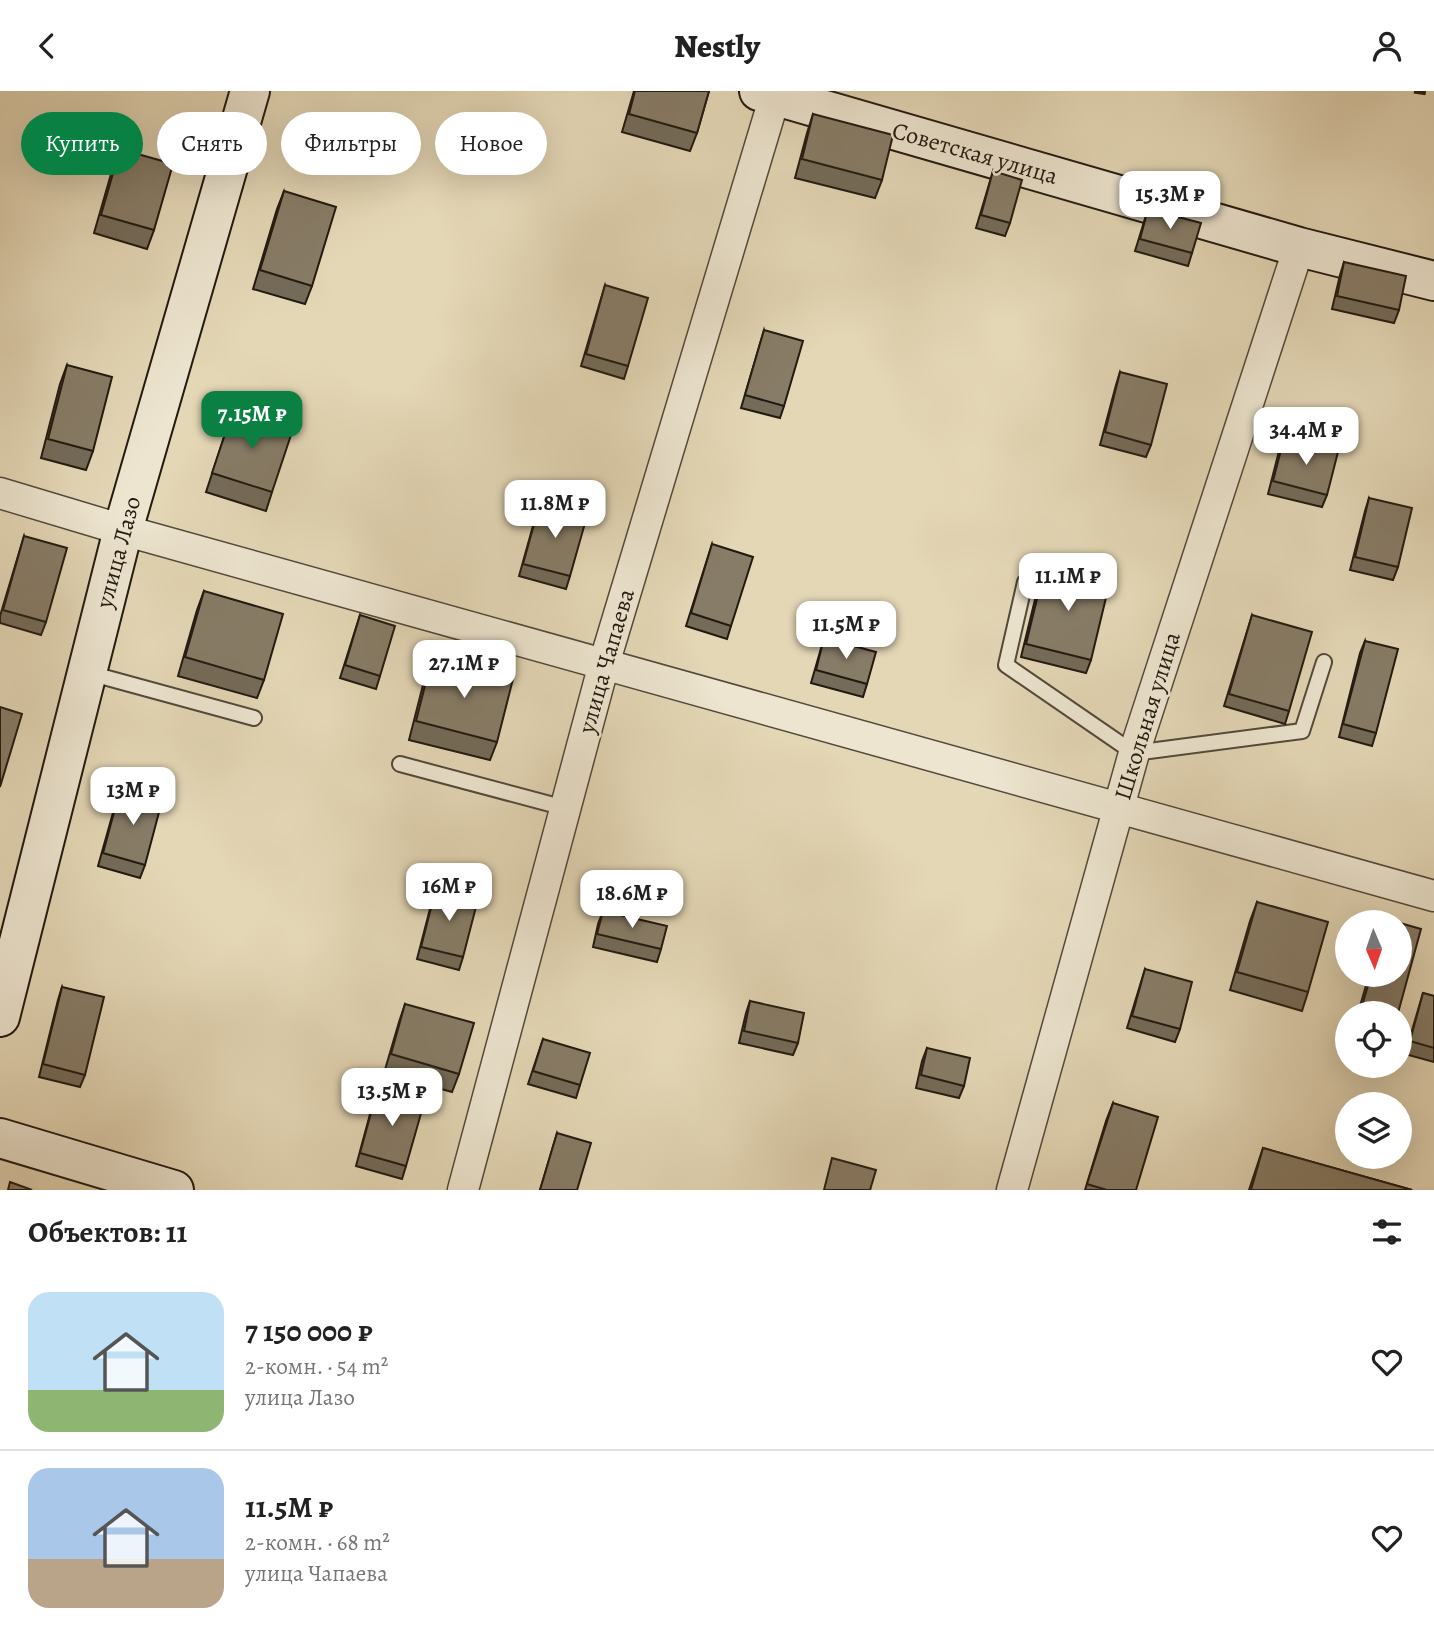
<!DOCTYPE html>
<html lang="ru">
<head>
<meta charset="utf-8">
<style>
  body { margin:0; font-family:Alegreya,serif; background:#f2f2f2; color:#222; height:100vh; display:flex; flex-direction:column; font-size:26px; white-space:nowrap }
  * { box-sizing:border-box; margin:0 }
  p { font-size:23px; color:#767676 }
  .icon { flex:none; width:38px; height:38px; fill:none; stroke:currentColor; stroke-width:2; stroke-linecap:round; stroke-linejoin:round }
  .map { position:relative; height:1099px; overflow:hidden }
  .panel { display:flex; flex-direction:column; background:#fff; flex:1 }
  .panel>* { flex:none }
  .guide { position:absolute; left:21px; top:21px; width:700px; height:63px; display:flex; gap:14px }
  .needle { width:46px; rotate:178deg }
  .controls { position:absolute; left:1335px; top:819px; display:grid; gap:14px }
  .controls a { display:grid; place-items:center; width:77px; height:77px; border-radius:50%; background:#fff; box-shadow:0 7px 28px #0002; font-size:35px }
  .price { position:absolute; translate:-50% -60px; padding:0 16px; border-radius:14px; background:#fff; color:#222; font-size:23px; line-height:46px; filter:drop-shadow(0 2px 4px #0008) }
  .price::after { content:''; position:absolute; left:50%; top:42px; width:21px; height:16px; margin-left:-10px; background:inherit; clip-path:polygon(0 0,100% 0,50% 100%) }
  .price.current { background:#0b8043; color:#fff }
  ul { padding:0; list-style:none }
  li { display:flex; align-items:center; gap:21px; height:175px; padding:0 28px }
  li+li { border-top:2px solid #e0e0e0 }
  li span { display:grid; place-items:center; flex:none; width:196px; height:140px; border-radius:21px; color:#555 }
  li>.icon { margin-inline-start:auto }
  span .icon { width:84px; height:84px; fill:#fffc; stroke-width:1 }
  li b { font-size:30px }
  h2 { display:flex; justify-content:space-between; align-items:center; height:84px; padding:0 28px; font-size:30px }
  .pill { padding:0 24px; border-radius:32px; background:#fff; box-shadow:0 7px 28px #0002; font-size:24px; line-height:63px }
  .pill.current { background:#0b8043; color:#fff }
  header { display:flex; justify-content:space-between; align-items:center; height:91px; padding:0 28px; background:#fff; font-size:32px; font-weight:800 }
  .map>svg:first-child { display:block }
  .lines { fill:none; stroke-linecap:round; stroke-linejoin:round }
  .lane-casing { stroke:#52493a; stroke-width:18 }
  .street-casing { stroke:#52493a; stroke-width:33 }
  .secondary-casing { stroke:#221a11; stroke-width:42 }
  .lane { stroke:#ede5d0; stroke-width:14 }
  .street { stroke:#ede5d0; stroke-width:30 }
  .secondary { stroke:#ede5d0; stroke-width:38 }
  .rail { stroke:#221a11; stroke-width:5; stroke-dasharray:12 12; stroke-linecap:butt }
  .wall { fill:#746b59; stroke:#221a11; stroke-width:2 }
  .building { fill:#877c67; stroke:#221a11; stroke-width:2 }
  .labels { text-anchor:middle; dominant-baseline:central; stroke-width:5; stroke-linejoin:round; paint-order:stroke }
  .street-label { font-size:24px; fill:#221a11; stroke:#ede5d0 }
</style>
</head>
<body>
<header><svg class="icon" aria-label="back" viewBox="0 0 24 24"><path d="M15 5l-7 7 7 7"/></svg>Nestly<svg class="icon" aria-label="person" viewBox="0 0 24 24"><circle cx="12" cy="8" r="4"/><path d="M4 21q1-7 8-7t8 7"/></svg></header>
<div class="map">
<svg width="1434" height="1099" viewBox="0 0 1434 1099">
  <rect width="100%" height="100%" fill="#e4d7b6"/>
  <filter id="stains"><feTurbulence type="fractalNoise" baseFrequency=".00286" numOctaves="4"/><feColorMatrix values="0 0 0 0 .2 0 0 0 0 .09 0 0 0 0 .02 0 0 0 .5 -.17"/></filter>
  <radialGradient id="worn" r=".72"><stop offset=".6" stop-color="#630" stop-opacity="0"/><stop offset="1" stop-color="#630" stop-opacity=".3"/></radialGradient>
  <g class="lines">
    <defs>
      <g id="lane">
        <path d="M1025,491L1006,574L1134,662L1302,640L1324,571"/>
        <path d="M89,582L254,627"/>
        <path d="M400,673L565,717"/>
      </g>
      <g id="street">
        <path d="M0,402L123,439L1434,805"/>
        <path d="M463,1099L604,573L775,5"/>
        <path d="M1012,1099L1134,662L1299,156"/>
      </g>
      <g id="secondary">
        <path d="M759,0L1299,156L1434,190"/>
        <path d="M0,926L123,439L250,0"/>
        <path d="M0,1047L174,1099"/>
      </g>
    </defs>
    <use href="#lane" class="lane-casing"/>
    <use href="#street" class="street-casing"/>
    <use href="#secondary" class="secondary-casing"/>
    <use href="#lane" class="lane"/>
    <use href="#street" class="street"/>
    <use href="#secondary" class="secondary"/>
    <path class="rail" d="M1414,0L1434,3"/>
  </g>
  <g class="wall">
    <path d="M634,0H709L697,42L690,60L622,41Z"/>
    <path d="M813,23L882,89L875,107L795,87L807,42Z"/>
    <path d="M120,58L154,139L147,158L94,142L113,76Z"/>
    <path d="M993,80L1010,132L1005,145L976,137Z"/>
    <path d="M284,100L312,195L305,213L253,198L277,118Z"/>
    <path d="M1148,118L1192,162L1188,175L1135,160Z"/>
    <path d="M1344,171L1399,219L1394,232L1332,218L1340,184Z"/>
    <path d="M605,194L628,275L624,288L581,275Z"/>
    <path d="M764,239L784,315L780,327L741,317Z"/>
    <path d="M67,274L93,360L86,379L41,367L60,293Z"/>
    <path d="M1120,281L1151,354L1146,366L1100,354L1116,294Z"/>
    <path d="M233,319L272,401L266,420L206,401Z"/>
    <path d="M1284,347L1327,404L1322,416L1268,403L1279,360Z"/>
    <path d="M1369,407L1398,476L1393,489L1350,479L1365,420Z"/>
    <path d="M540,412L570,485L566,498L519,485L536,424Z"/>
    <path d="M24,445L46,531L41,544L0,532V525Z"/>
    <path d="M712,453L731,535L727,548L686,535Z"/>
    <path d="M1045,475L1091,569L1086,582L1021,566L1040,488Z"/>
    <path d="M204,500L264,589L257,607L178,585L197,519Z"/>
    <path d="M360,524L380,585L376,598L340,587Z"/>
    <path d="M1252,524L1289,620L1285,633L1224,615Z"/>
    <path d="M824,547L867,593L863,606L811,592Z"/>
    <path d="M1365,550L1376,642L1372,655L1339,646L1360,562Z"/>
    <path d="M432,567L497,651L490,669L409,649L425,586Z"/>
    <path d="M120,699L145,774L140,787L98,775L116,711Z"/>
    <path d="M436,797L463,866L459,879L417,868L432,810Z"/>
    <path d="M1257,811L1308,901L1302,920L1230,899L1250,830Z"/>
    <path d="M603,820L661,858L657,871L593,856L598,833Z"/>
    <path d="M1145,878L1180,938L1175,951L1127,937Z"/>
    <path d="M1369,884H1400L1398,922H1358Z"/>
    <path d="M62,896L85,984L80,996L39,986L58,909Z"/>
    <path d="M1423,902L1434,905V971L1405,963Z"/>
    <path d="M750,910L798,952L793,964L739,952L746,922Z"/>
    <path d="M405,913L459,983L452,1001L384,982L399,931Z"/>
    <path d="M543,948L580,994L576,1007L528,993Z"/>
    <path d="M927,957L964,995L959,1007L916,997L922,970Z"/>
    <path d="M377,1000L406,1075L402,1088L356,1075L373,1012Z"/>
    <path d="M1113,1012L1136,1099H1085L1106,1030Z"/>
    <path d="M557,1042L577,1099H540Z"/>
    <path d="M1263,1057L1412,1099H1249Z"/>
  </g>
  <g class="building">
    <path d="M635,0H709L697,42L629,23Z"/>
    <path d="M813,23L893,44L882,89L802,68Z"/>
    <path d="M120,58L173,73L154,139L101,124Z"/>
    <path d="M993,80L1022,89L1010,132L981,124Z"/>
    <path d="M284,100L336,116L312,195L260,179Z"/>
    <path d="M1148,118L1201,132L1192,162L1140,148Z"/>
    <path d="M1344,171L1406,185L1399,219L1337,205Z"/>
    <path d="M605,194L648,207L628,275L586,263Z"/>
    <path d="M764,239L803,250L784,315L745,304Z"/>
    <path d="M67,274L112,286L93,360L48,348Z"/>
    <path d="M1120,281L1167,293L1151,354L1105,341Z"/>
    <path d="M233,319L293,338L272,401L212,382Z"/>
    <path d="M1284,347L1338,361L1327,404L1273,390Z"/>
    <path d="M1369,407L1412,417L1398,476L1355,466Z"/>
    <path d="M540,412L587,425L570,485L523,473Z"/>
    <path d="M24,445L67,457L46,531L3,519Z"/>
    <path d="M712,453L753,466L731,535L691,522Z"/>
    <path d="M1045,475L1110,490L1091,569L1026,553Z"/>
    <path d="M204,500L283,523L264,589L185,566Z"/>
    <path d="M360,524L395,535L380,585L345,574Z"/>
    <path d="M1252,524L1312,541L1289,620L1229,603Z"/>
    <path d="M824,547L876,561L867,593L816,579Z"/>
    <path d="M1365,550L1398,558L1376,642L1343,633Z"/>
    <path d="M432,567L513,588L497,651L416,630Z"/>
    <path d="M0,616L22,623L0,696Z"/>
    <path d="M120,699L162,710L145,774L103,762Z"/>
    <path d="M436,797L478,808L463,866L421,856Z"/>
    <path d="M1257,811L1328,831L1308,901L1237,881Z"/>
    <path d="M603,820L667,835L661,858L597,843Z"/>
    <path d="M1386,828L1397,831H1385Z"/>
    <path d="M1400,832L1421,838L1398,922H1360L1371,884H1400Z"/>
    <path d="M1145,878L1192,891L1180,938L1132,925Z"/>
    <path d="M62,896L104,906L85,984L43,973Z"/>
    <path d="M1423,902L1434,905V957L1410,950Z"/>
    <path d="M750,910L804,922L798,952L744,940Z"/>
    <path d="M405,913L474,932L459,983L391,963Z"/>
    <path d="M543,948L590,962L580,994L533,980Z"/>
    <path d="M927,957L970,967L964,995L921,984Z"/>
    <path d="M377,1000L424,1012L406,1075L360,1062Z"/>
    <path d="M1113,1012L1158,1026L1136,1099H1107L1087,1093Z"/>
    <path d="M557,1042L591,1052L577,1099H540Z"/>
    <path d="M1263,1057L1412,1099H1251Z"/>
    <path d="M832,1067L876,1079L870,1099H824Z"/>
    <path d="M10,1091L32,1099H8Z"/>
  </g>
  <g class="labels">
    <g class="street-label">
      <text transform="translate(975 62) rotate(16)">Советская улица</text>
      <text transform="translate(118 461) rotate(-75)">улица Лазо</text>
      <text transform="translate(606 570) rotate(-74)">улица Чапаева</text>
      <text transform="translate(1147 625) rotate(-73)">Школьная улица</text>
    </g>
  </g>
  <rect width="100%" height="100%" filter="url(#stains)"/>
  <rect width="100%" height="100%" fill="url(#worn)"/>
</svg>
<div class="controls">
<a><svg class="needle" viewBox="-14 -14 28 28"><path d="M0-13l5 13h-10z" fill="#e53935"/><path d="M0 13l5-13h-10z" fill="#767676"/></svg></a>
<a><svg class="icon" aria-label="locate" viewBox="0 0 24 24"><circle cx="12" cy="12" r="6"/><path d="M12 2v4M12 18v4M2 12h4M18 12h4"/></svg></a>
<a><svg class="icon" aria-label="layers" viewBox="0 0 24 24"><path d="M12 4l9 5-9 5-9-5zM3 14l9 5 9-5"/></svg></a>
</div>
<b class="price" style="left:1170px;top:140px">15.3M ₽</b>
<b class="price current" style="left:252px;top:360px">7.15M ₽</b>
<b class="price" style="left:1306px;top:376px">34.4M ₽</b>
<b class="price" style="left:555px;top:449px">11.8M ₽</b>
<b class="price" style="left:1068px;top:522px">11.1M ₽</b>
<b class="price" style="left:846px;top:570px">11.5M ₽</b>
<b class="price" style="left:464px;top:609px">27.1M ₽</b>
<b class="price" style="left:133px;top:736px">13M ₽</b>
<b class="price" style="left:449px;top:832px">16M ₽</b>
<b class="price" style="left:632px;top:839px">18.6M ₽</b>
<b class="price" style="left:392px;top:1037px">13.5M ₽</b>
<div class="guide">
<a class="pill current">Купить</a>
<a class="pill">Снять</a>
<a class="pill">Фильтры</a>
<a class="pill">Новое</a>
</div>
</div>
<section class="panel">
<h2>Объектов: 11<svg class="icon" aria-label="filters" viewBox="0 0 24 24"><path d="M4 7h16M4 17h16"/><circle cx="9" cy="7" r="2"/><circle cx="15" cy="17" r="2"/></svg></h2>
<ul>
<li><span style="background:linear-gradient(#bfe0f5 70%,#8fb573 0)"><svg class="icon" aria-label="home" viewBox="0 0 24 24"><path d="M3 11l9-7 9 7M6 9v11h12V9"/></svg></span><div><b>7 150 000 ₽</b><p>2-комн. · 54 m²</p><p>улица Лазо</p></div><svg class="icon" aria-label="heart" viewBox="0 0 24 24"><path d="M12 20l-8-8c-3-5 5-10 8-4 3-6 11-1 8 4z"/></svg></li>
<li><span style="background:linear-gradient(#a9c7e8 65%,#b9a48a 0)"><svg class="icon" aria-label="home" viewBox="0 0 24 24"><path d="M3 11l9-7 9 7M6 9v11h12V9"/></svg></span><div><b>11.5M ₽</b><p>2-комн. · 68 m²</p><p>улица Чапаева</p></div><svg class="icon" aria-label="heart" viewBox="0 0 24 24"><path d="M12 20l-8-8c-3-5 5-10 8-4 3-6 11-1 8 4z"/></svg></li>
</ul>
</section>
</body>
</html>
